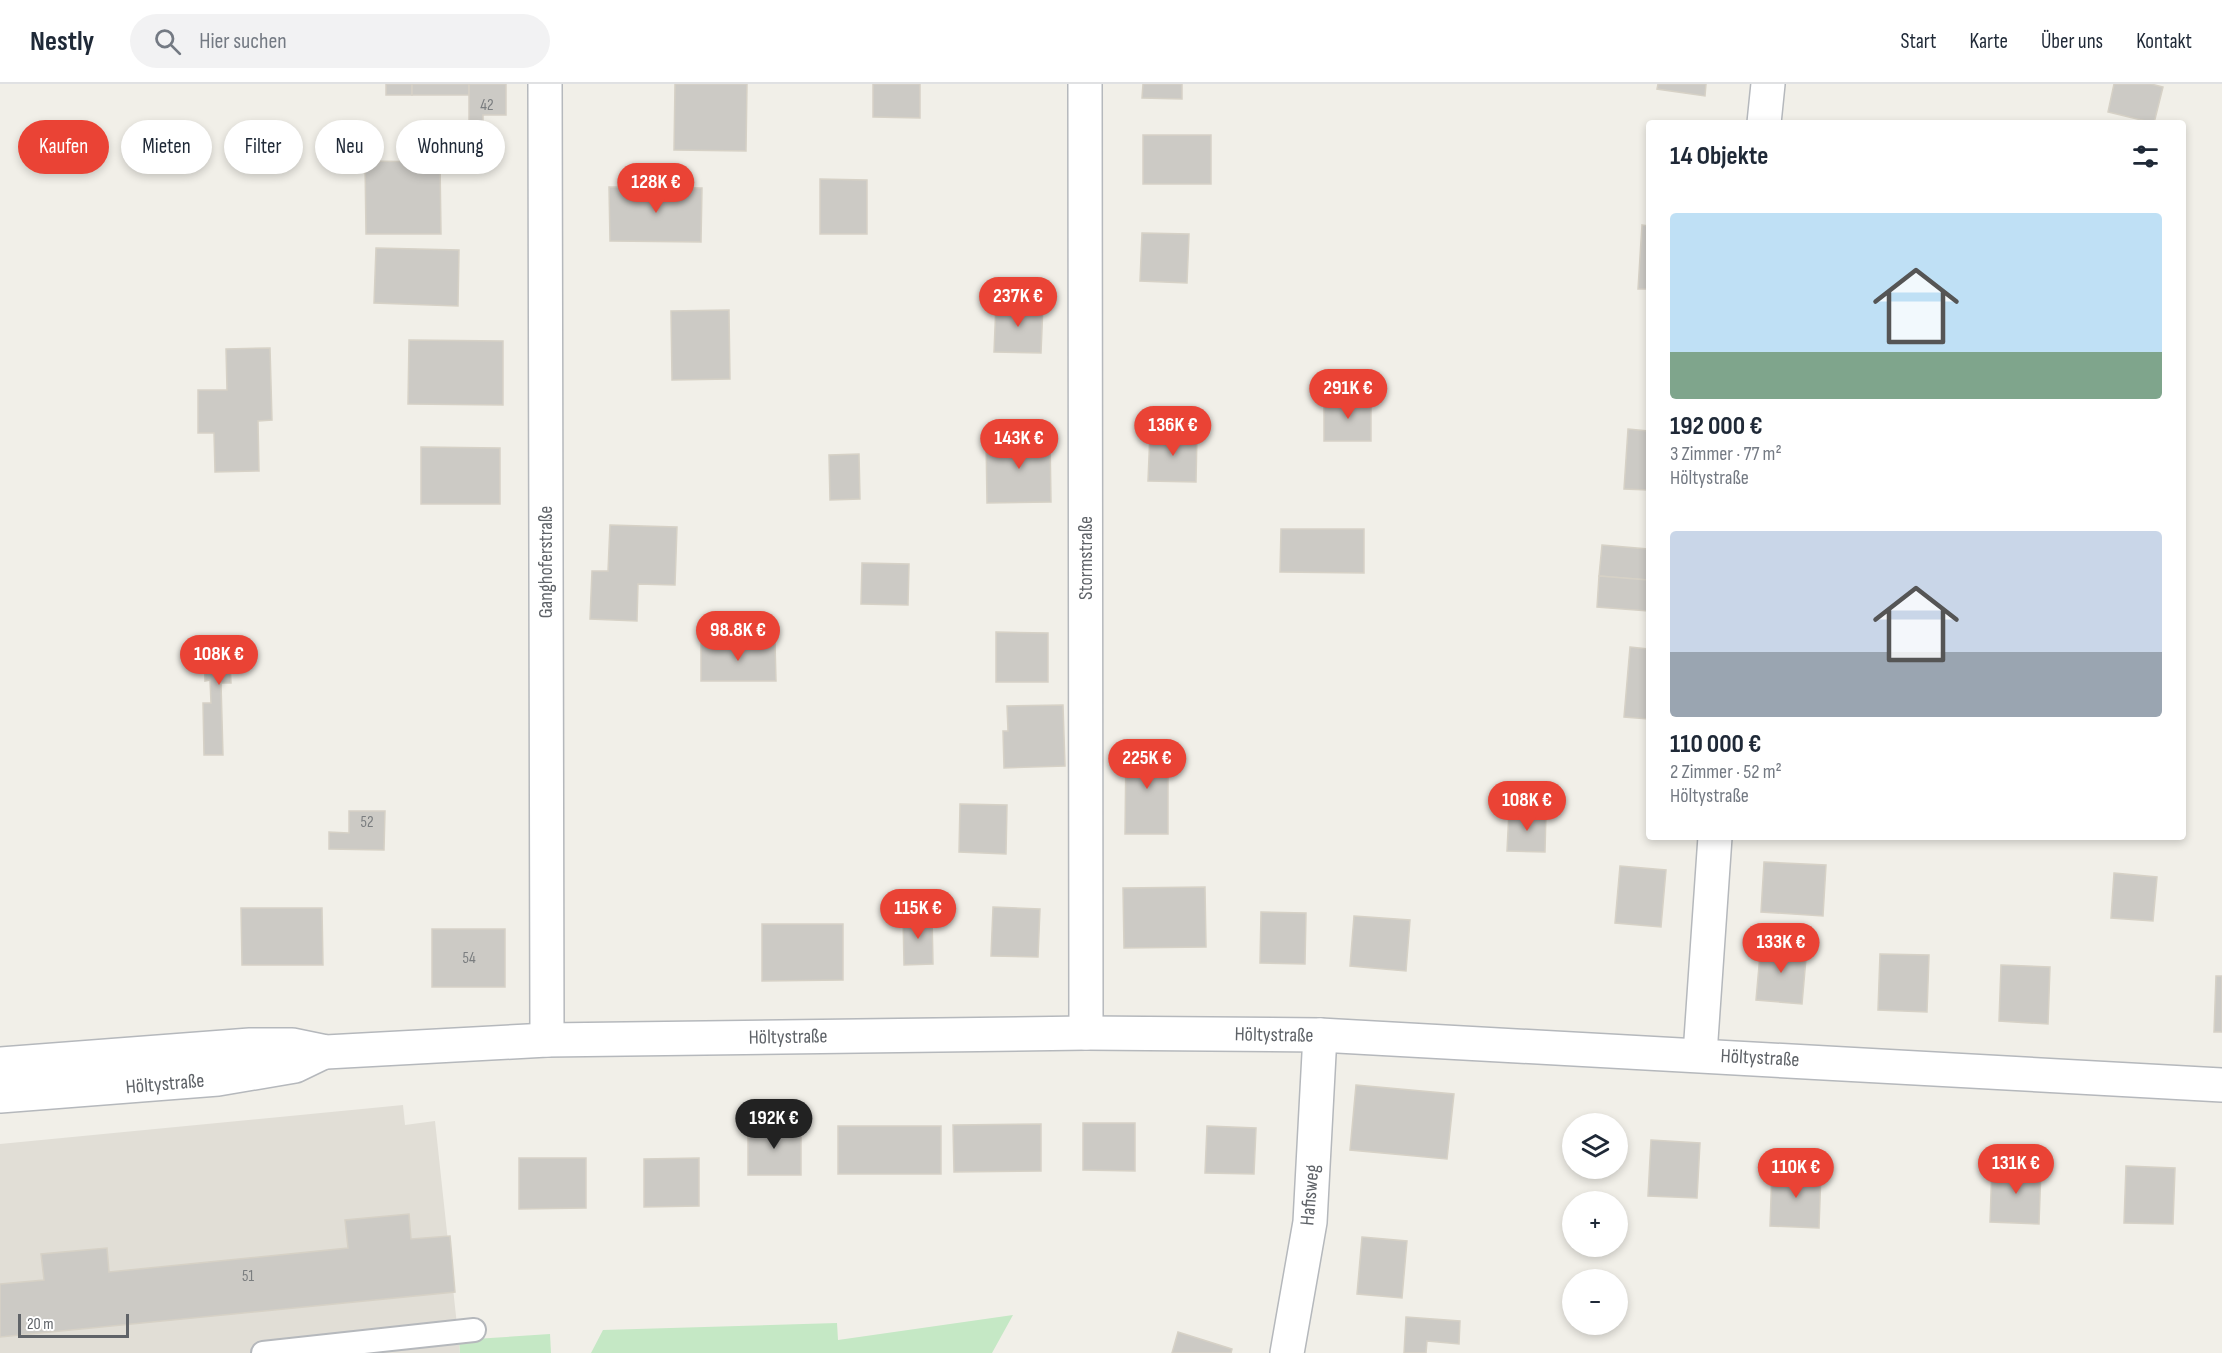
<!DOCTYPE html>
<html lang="de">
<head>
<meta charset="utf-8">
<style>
  body { margin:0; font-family:"Sofia Sans Condensed",sans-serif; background:#f2f2f3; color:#1f2937; height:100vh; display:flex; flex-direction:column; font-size:22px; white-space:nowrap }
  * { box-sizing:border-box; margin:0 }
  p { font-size:20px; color:#747a83 }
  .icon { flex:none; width:33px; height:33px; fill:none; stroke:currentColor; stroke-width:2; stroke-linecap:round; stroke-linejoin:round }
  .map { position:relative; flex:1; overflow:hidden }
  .side { position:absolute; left:1646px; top:36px; width:540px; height:720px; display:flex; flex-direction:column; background:#fff; border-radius:6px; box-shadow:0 3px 9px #0003 }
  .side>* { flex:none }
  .top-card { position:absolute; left:18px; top:36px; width:570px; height:54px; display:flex; gap:12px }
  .controls { position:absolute; left:1562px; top:1029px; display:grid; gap:12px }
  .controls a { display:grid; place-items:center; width:66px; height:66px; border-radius:50%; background:#fff; box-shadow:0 3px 9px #0003; font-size:30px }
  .scale { position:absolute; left:18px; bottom:15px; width:111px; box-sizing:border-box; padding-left:6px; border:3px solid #5f6368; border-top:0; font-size:16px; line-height:21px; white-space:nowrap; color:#5f6368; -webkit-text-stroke:4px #fff; paint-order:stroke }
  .price { position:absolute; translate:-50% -51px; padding:0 14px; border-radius:21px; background:#ea4335; color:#fff; font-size:20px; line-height:39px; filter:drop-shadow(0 2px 3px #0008) }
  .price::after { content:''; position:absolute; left:50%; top:36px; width:18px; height:14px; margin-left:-9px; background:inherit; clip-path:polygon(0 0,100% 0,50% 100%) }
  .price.active { background:#222; color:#fff }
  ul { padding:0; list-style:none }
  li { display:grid; align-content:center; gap:12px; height:318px; padding:0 24px }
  li span { display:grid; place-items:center; height:186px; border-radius:6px; color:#555 }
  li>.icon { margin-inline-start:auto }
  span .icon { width:108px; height:108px; fill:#fffc; stroke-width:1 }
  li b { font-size:26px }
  h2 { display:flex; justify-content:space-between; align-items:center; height:72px; padding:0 24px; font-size:26px }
  .pill { padding:0 21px; border-radius:27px; background:#fff; box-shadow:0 3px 9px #0003; font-size:21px; line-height:54px }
  .pill.active { background:#ea4335; color:#fff }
  header { display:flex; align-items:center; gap:36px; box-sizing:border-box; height:84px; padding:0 30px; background:#fff; border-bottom:2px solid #e0e1e3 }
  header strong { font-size:28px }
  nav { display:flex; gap:33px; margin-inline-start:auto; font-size:21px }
  .search { width:420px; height:54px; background:#f2f2f3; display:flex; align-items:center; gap:15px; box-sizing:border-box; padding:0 21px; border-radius:33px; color:#747a83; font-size:22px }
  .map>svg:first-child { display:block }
  .education { fill:#e1ded6 }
  .green { fill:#c5e8c5 }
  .building { fill:#cccac5; stroke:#d6d1c6; stroke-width:1.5 }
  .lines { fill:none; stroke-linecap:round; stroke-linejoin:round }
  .service-casing { stroke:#b5b8bc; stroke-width:26 }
  .minor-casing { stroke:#b5b8bc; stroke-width:36 }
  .service { stroke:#fff; stroke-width:22 }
  .minor { stroke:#fff; stroke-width:33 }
  .labels { text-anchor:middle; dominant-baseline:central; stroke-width:5; stroke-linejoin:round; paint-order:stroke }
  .number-label { font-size:16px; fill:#7a7d7f }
  .street-label { font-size:20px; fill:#5f6368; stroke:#fff }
</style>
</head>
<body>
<header>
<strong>Nestly</strong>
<div class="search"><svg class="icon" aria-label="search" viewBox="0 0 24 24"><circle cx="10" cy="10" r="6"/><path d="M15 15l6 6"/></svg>Hier suchen</div>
<nav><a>Start</a><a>Karte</a><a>Über uns</a><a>Kontakt</a></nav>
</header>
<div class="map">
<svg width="2222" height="1269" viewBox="0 0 2222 1269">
  <rect width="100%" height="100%" fill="#f1efe8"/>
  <path class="education" d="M403,1021L405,1041L435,1037L460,1269H0V1060Z"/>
  <g class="green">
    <path d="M1013,1231L992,1269H591L603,1246L837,1239L838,1256Z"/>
    <path d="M550,1250L551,1269H460L459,1256Z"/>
  </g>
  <g class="building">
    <rect x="386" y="0" width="26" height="11"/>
    <rect x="412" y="0" width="57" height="11"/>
    <path d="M469,0H506V31H483V53H469Z"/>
    <path d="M675,0H747L746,67L674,66Z"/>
    <path d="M873,0H920V34L873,33Z"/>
    <path d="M1143,0H1182V15L1142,14Z"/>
    <path d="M1658,0H1706L1705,12L1657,5Z"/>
    <path d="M2114,0H2151L2163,3L2154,39L2108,28Z"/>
    <rect x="1143" y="51" width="68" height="49"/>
    <path d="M365,77L440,78L441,150H366Z"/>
    <path d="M820,95L867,96V150H820Z"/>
    <path d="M609,103L702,104L701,158L610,157Z"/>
    <path d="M1642,141L1648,142V205H1638Z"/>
    <path d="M1142,149L1189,150L1187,199L1140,197Z"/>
    <path d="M376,164L459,166L458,222L374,219Z"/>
    <path d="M996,219L1043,221L1041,269L994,268Z"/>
    <path d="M729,226L730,295L672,296L671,227Z"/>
    <path d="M409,256L503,257V321L408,320Z"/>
    <path d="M270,264L272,336L258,337L259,387L215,388L214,349H198V306H227L226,265Z"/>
    <rect x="1324" y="314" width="47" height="43"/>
    <path d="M1628,345L1648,347V406L1624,405Z"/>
    <path d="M1150,348L1197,350L1196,398L1148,397Z"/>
    <path d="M1050,352L1051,418L987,419L986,353Z"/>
    <path d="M421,363L500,364V420H421Z"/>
    <path d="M859,370L860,415L830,416L829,371Z"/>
    <path d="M610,441L677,443L675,501L638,500L637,537L590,535L592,487H608Z"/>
    <path d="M1281,445H1364V489L1280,488Z"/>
    <path d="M1602,461L1648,465V496L1599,492Z"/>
    <path d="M862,479L909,480L908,521L861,520Z"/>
    <path d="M1599,492L1648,496V527L1597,523Z"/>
    <path d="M996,548L1048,549V598H996Z"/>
    <path d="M245,554L246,580H230L231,599H221L223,671H204L203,619H211L210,596L205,597L204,555Z"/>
    <path d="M775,558L776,597H701V559Z"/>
    <path d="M1630,563L1648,565V635L1624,633Z"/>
    <path d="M1063,621L1065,682L1004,684L1003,647H1008L1007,622Z"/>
    <path d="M1126,662H1168V750H1125Z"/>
    <path d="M960,720L1007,721L1006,770L959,768Z"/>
    <path d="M349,727H385L384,766L329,765V748L349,749Z"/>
    <path d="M1509,727L1546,728L1545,768L1507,767Z"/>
    <path d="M1764,778L1826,781L1823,832L1761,828Z"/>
    <path d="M1620,782L1666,786L1661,843L1615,839Z"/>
    <path d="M2114,789L2157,793L2153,837L2111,834Z"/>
    <path d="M1205,803L1206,863L1124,864L1123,804Z"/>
    <path d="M993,823L1040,825L1038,873L991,872Z"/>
    <path d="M241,824H322L323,881H242Z"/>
    <path d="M1261,828L1306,829L1305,880L1260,879Z"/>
    <path d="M932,831L933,880L904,881L903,832Z"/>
    <path d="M1354,832L1410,836L1406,887L1350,882Z"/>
    <path d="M762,840H843V896L762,897Z"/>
    <rect x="432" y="845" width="73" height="58"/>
    <path d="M1761,859L1807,863L1802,920L1756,916Z"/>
    <path d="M1880,870L1929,871L1927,928L1878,926Z"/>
    <path d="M2001,881L2050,883L2048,940L1999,937Z"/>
    <path d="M2216,892H2222V948H2214Z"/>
    <path d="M1356,1001L1454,1010L1447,1075L1350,1066Z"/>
    <path d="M1083,1039H1135V1087L1083,1086Z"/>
    <path d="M1041,1040V1087L954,1088L953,1041Z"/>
    <rect x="748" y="1042" width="53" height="49"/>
    <rect x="838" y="1042" width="103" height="48"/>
    <path d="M1207,1042L1256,1044L1254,1090L1205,1089Z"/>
    <path d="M1651,1056L1700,1059L1697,1114L1648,1112Z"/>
    <path d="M519,1074H586V1124L519,1125Z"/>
    <path d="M699,1074V1122L644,1123V1075Z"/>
    <path d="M1992,1082L2041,1084L2039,1140L1990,1138Z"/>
    <path d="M2126,1082L2175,1084L2173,1140L2124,1139Z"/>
    <path d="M1772,1086L1821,1088L1819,1144L1770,1142Z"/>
    <path d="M409,1130L411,1155L450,1152L455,1208L0,1253V1200L44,1196L41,1170L107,1164L109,1188L348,1164L345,1136Z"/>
    <path d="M1362,1153L1407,1157L1402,1214L1357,1210Z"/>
    <path d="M1406,1233L1460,1237L1459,1260L1427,1257L1426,1269H1404Z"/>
    <path d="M1178,1248L1232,1265L1231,1269H1172Z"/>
  </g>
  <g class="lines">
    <defs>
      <path id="service" d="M263,1269L474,1246"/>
      <g id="minor">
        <path d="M545,0L547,956"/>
        <path d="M1085,0L1086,949"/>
        <path d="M1764,39L1768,0"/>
        <path d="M1700,970L1715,753"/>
        <path d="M0,980L250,961H292L326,968L547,956L1086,949L1320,951L2222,1001"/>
        <path d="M0,1012L218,995L295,982L324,968"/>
        <path d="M1287,1269L1310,1138L1320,951"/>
      </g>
    </defs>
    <use href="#service" class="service-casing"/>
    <use href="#minor" class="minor-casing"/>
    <use href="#service" class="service"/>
    <use href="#minor" class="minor"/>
  </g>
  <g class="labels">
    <g class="number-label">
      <text x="487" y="21">42</text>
      <text x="367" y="738">52</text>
      <text x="469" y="874">54</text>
      <text x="248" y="1192">51</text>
    </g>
    <g class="street-label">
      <text transform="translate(1086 474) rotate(-90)">Stormstraße</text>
      <text transform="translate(546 478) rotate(-90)">Ganghoferstraße</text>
      <text transform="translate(1274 951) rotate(1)">Höltystraße</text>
      <text transform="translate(788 953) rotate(-1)">Höltystraße</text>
      <text transform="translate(1760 974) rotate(3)">Höltystraße</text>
      <text transform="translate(165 1000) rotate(-5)">Höltystraße</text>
      <text transform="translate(1310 1111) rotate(-85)">Hafisweg</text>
    </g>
  </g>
</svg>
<div class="controls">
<a><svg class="icon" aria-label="layers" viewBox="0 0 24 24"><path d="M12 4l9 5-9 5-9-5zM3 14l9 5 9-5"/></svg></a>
<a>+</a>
<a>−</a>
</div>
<div class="scale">20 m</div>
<b class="price" style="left:656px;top:130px">128K €</b>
<b class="price" style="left:1018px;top:244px">237K €</b>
<b class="price" style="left:1348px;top:336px">291K €</b>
<b class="price" style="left:1173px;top:373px">136K €</b>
<b class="price" style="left:1019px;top:386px">143K €</b>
<b class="price" style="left:738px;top:578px">98.8K €</b>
<b class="price" style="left:219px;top:602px">108K €</b>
<b class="price" style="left:1147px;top:706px">225K €</b>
<b class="price" style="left:1527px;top:748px">108K €</b>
<b class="price" style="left:918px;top:856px">115K €</b>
<b class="price" style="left:1781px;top:890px">133K €</b>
<b class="price active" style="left:774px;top:1066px">192K €</b>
<b class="price" style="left:2016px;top:1111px">131K €</b>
<b class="price" style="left:1796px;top:1115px">110K €</b>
<div class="top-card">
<a class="pill active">Kaufen</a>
<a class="pill">Mieten</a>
<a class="pill">Filter</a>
<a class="pill">Neu</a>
<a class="pill">Wohnung</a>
</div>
<section class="side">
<h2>14 Objekte<svg class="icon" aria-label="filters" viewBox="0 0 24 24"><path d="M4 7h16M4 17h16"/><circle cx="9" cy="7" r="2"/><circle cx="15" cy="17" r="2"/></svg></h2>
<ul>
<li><span style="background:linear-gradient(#bfe0f5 75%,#7fa58c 0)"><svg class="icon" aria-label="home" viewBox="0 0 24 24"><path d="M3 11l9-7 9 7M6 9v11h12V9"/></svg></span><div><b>192 000 €</b><p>3 Zimmer · 77 m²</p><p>Höltystraße</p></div></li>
<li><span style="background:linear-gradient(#c9d6e8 65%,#9aa5b1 0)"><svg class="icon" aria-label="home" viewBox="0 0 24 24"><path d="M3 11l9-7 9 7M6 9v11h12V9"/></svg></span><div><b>110 000 €</b><p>2 Zimmer · 52 m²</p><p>Höltystraße</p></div></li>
</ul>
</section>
</div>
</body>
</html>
